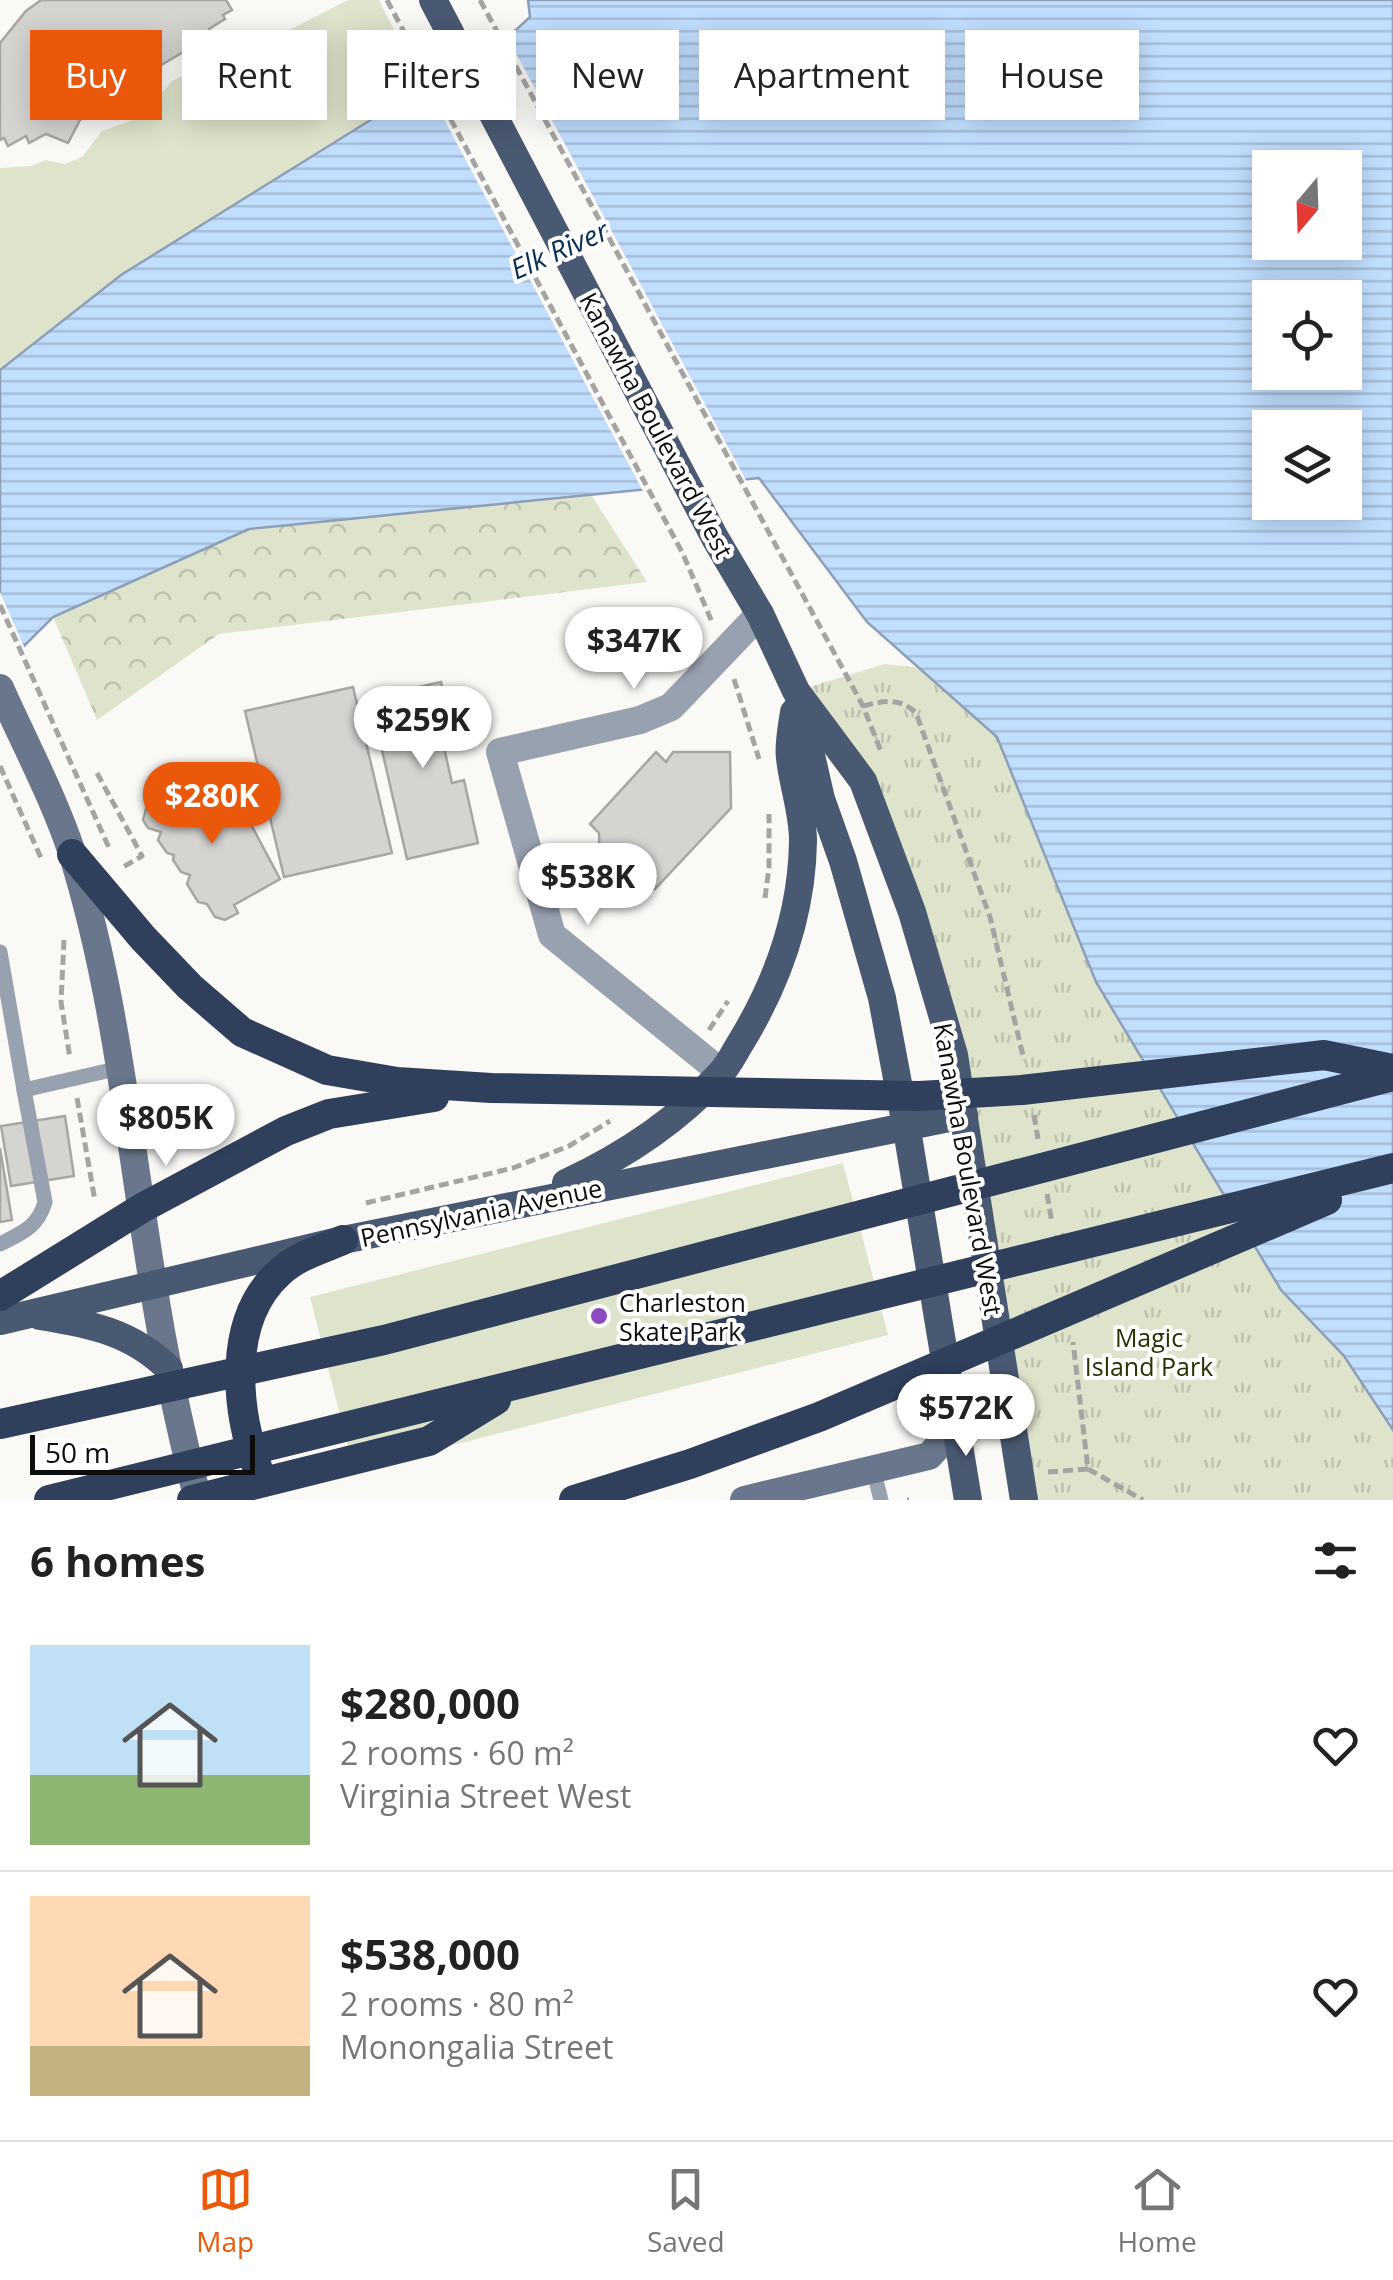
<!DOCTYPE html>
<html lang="en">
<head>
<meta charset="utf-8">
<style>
  body { margin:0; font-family:"Open Sans",sans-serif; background:#f2f2f2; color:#222; height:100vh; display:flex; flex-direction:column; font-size:38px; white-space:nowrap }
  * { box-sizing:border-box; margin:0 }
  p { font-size:32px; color:#767676 }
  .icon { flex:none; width:55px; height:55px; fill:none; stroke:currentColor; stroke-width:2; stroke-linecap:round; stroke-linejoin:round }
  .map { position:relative; height:1500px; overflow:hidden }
  .sheet { display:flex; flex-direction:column; background:#fff; flex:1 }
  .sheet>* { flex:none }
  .banner { position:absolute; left:30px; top:30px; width:1335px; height:90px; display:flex; gap:20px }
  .needle { width:65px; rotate:199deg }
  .controls { position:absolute; left:1252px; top:150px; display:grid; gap:20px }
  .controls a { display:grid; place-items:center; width:110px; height:110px; border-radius:0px; background:#fff; box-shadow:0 5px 25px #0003; font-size:50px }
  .scale { position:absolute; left:30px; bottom:25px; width:225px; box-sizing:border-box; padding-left:10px; border:5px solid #0d0d0c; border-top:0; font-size:28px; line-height:35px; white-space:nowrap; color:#0d0d0c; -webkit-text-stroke:8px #fff; paint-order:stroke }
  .price { position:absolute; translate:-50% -85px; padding:0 22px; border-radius:35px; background:#fff; color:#222; font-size:32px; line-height:65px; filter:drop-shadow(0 2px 5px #0008) }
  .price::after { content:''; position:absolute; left:50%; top:60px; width:30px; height:22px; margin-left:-15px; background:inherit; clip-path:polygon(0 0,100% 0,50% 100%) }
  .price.on { background:#ea580c; color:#fff }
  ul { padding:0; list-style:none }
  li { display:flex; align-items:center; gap:30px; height:250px; padding:0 30px }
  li+li { border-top:2px solid #e0e0e0 }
  li span { display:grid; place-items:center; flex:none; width:280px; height:200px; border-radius:0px; color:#555 }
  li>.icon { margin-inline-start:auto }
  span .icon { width:120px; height:120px; fill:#fffc; stroke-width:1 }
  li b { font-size:42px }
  h2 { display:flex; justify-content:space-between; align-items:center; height:120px; padding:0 30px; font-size:42px }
  .pill { padding:0 35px; border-radius:0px; background:#fff; box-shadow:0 5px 25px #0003; font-size:35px; line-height:90px }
  .pill.on { background:#ea580c; color:#fff }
  .menu { display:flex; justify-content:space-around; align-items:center; height:140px; border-top:2px solid #e0e0e0; background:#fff; font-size:28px; color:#767676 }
  .menu a { display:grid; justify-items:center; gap:5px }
  .menu .on { color:#ea580c }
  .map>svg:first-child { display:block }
  .grass { fill:#dee4cc }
  .forest { fill:url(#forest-crowns) }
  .park { fill:url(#park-tufts) }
  .water { fill:url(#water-rules); stroke:#8c9fb6; stroke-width:2.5; fill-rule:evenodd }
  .pier { fill:#faf9f6 }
  .building { fill:#d6d4d1; stroke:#a8a5a3; stroke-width:2.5 }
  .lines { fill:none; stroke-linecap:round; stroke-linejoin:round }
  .path { stroke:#a5a4a2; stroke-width:5; stroke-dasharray:10 5; stroke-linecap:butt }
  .service { stroke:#98a1b0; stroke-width:15 }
  .minor { stroke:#98a1b0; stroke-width:28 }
  .secondary { stroke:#6a768c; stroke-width:28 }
  .primary { stroke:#4a5972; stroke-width:28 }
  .motorway { stroke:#2f3f5c; stroke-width:30 }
  .poi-dot { fill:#8d4bc0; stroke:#fff; stroke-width:4 }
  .labels { text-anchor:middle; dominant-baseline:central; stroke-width:8; stroke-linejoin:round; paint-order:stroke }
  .street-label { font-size:25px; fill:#0d0d0c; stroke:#fff }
  .poi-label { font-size:25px; fill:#0d0d0c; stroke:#fff; text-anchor:start }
  .park-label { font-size:25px; fill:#2a3102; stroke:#fff }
  .water-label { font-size:28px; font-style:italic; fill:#073058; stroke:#fff }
</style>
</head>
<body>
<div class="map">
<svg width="1393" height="1500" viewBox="0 0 1393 1500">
  <defs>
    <pattern id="forest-crowns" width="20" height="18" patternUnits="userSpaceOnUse" patternTransform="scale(2.5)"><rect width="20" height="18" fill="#dee4cc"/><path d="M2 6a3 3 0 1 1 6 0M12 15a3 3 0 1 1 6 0" fill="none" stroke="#bdc2ae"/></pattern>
    <pattern id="park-tufts" width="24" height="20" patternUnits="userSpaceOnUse" patternTransform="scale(2.5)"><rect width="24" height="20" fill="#dee4cc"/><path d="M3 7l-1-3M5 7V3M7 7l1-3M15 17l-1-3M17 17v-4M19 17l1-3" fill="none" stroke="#bdc2ae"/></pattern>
    <pattern id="water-rules" width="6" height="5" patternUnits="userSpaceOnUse" patternTransform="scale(2.5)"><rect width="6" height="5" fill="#c2deff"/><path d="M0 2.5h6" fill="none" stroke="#a6bdd9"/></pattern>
  </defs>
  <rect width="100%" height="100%" fill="#faf9f6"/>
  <g class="grass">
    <path d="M348,0H379L424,89L121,275L0,370V168L31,166L45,160L65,164L82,157L102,131L142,117L172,81L251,42L262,44Z"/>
    <path d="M843,1163L888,1335L354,1470L310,1297Z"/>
  </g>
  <path class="forest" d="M592,496L647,582L219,634L97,720L53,617L249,529Z"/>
  <path class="park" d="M885,664L920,668L997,737L1096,982L1281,1290L1344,1356L1393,1430V1500H1024L954,1054L863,781L796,691Z"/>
  <path class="water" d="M528,0H1393V1430L1344,1356L1281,1290L1096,982L997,737L867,622L759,478L249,529L53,617L0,670V370L121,275L517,29L530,17ZM1270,168H1345V242H1270ZM1270,298H1345V372H1270ZM1270,428H1345V502H1270Z"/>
  <g class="pier">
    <path d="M504,31L748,484L645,495L424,82Z"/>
    <path d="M0,592L26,651L0,675Z"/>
  </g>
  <g class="building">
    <path d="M41,0H226L232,10L223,15L225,19L209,29L212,35L97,103L80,120L68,143L46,134L29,143L26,136L8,146L4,138L0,140V43L26,11Z"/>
    <path d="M441,682L454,736L442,739L452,783L464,780L478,843L407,859L370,698Z"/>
    <path d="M353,687L392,853L284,877L245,711Z"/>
    <path d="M656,752L666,762L673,752H730L731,808L655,889L601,887L599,833L590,824Z"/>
    <path d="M208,778L216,779L220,791L228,792L237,816L248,819L280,879L234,905L238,913L225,920L215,917L207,904L198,902L187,884L190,875L181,872L173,860L174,855L167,853L158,840L161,832L148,828L143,820L147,805L153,803L155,797L170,804L171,797L177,793L187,797L189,787L199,786L201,781Z"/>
    <path d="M65,1116L74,1176L11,1186L1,1126Z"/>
    <path d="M0,1148L12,1220L0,1222Z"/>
  </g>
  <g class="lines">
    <g class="path">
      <path d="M387,0L683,554L712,622"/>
      <path d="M480,0L863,706L882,754"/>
      <path d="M0,605L110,850"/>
      <path d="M734,679L759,759"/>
      <path d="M863,706C883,701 900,697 916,713L990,917L1024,1060"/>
      <path d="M0,766L41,858"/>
      <path d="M97,773L142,856L123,867"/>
      <path d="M765,898L769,867V814"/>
      <path d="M64,940L61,1002L70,1058"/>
      <path d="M709,1030L728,1001"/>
      <path d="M77,1098L95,1201"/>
      <path d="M1034,1115L1038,1139"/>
      <path d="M1047,1194L1052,1223"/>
      <path d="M366,1203L513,1168L569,1146L610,1121"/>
      <path d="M1088,1469L1143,1500"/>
      <path d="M1048,1472L1088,1469L1073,1342"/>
      <path d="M907,1500H909"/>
    </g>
    <g class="service">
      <path d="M0,952L24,1090L120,1068"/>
      <path d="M0,1244C22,1233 38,1227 45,1202L24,1090"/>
      <path d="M873,1469L881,1500"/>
    </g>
    <path class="minor" d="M722,1073L552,935L500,752L640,720L671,707L760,614"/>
    <g class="secondary">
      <path d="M0,688C23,740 56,802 73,856C116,994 129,1141 153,1283C164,1356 180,1429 198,1500"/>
      <path d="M744,1500L929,1456L955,1428L1007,1388"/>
    </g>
    <g class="primary">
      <path d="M433,0L715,538L760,614L796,691L863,781L912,912L954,1055L1024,1500"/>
      <path d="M799,702L821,799L843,861L882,998L909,1142L968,1500"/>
      <path d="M566,1183C622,1157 678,1120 720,1074C729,1065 734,1053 741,1042C778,981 802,913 803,841C803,812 793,786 790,758C788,744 792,727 794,712"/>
      <path d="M40,1316C90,1324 132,1332 169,1369"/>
      <path d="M0,1321L343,1240L964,1115"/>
    </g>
    <g class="motorway">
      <path d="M72,854L143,938L190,987L242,1032L327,1070L397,1082L491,1088L919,1096L1022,1090L1324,1055L1393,1069"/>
      <path d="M0,1296L142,1208L286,1131L329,1114L434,1097"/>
      <path d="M0,1424L384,1340L1393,1076"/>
      <path d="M258,1470C236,1410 226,1320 280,1272C297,1256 322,1249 343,1240"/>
      <path d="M49,1500L1393,1168"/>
      <path d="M192,1500L429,1441L496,1400"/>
      <path d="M574,1500L690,1464L819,1417L1327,1200"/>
    </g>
  </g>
  <circle class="poi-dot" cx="599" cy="1316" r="10"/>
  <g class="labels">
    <g class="street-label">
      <text transform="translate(657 425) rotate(62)">Kanawha Boulevard West</text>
      <text transform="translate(969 1169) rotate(80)">Kanawha Boulevard West</text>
      <text transform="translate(481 1212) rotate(-12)">Pennsylvania Avenue</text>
    </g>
    <g class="poi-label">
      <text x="619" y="1302">Charleston<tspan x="619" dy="29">Skate Park</tspan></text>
    </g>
    <g class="park-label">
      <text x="1149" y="1337">Magic<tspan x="1149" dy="29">Island Park</tspan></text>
    </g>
    <g class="water-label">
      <text transform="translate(559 249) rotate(-24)">Elk River</text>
    </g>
  </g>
</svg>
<div class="controls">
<a><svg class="needle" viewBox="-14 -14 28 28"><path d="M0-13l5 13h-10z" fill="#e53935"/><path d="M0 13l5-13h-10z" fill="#767676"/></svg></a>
<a><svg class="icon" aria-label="locate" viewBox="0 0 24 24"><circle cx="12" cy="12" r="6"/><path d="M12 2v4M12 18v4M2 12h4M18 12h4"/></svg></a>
<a><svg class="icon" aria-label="layers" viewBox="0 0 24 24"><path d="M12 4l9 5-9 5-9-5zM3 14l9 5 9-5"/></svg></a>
</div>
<div class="scale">50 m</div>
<b class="price" style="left:634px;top:692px">$347K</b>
<b class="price" style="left:423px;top:771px">$259K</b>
<b class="price on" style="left:212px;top:847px">$280K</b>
<b class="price" style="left:588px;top:928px">$538K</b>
<b class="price" style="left:166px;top:1169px">$805K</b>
<b class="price" style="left:966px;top:1459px">$572K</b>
<div class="banner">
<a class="pill on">Buy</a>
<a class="pill">Rent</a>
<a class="pill">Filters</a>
<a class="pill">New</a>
<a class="pill">Apartment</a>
<a class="pill">House</a>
</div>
</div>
<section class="sheet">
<h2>6 homes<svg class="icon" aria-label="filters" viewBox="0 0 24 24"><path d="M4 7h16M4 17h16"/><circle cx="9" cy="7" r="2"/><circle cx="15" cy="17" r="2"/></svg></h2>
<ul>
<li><span style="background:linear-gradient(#bfe0f5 65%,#8fb573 0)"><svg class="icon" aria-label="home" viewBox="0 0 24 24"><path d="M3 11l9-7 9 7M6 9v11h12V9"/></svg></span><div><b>$280,000</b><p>2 rooms · 60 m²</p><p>Virginia Street West</p></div><svg class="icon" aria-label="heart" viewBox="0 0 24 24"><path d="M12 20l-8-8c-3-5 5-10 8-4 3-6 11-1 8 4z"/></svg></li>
<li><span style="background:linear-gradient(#ffd9b3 75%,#c2b280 0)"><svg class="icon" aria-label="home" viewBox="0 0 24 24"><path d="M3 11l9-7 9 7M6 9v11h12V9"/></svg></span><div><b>$538,000</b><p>2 rooms · 80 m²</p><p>Monongalia Street</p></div><svg class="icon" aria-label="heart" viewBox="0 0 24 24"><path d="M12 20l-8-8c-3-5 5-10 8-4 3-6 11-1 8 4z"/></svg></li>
</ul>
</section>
<nav class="menu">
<a class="on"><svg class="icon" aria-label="map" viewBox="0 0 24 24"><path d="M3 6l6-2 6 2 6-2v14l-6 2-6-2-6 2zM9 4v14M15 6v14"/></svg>Map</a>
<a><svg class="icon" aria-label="saved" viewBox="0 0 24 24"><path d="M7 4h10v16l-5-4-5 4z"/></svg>Saved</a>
<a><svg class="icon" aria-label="home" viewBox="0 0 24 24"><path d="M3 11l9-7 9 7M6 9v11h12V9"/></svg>Home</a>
</nav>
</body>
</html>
